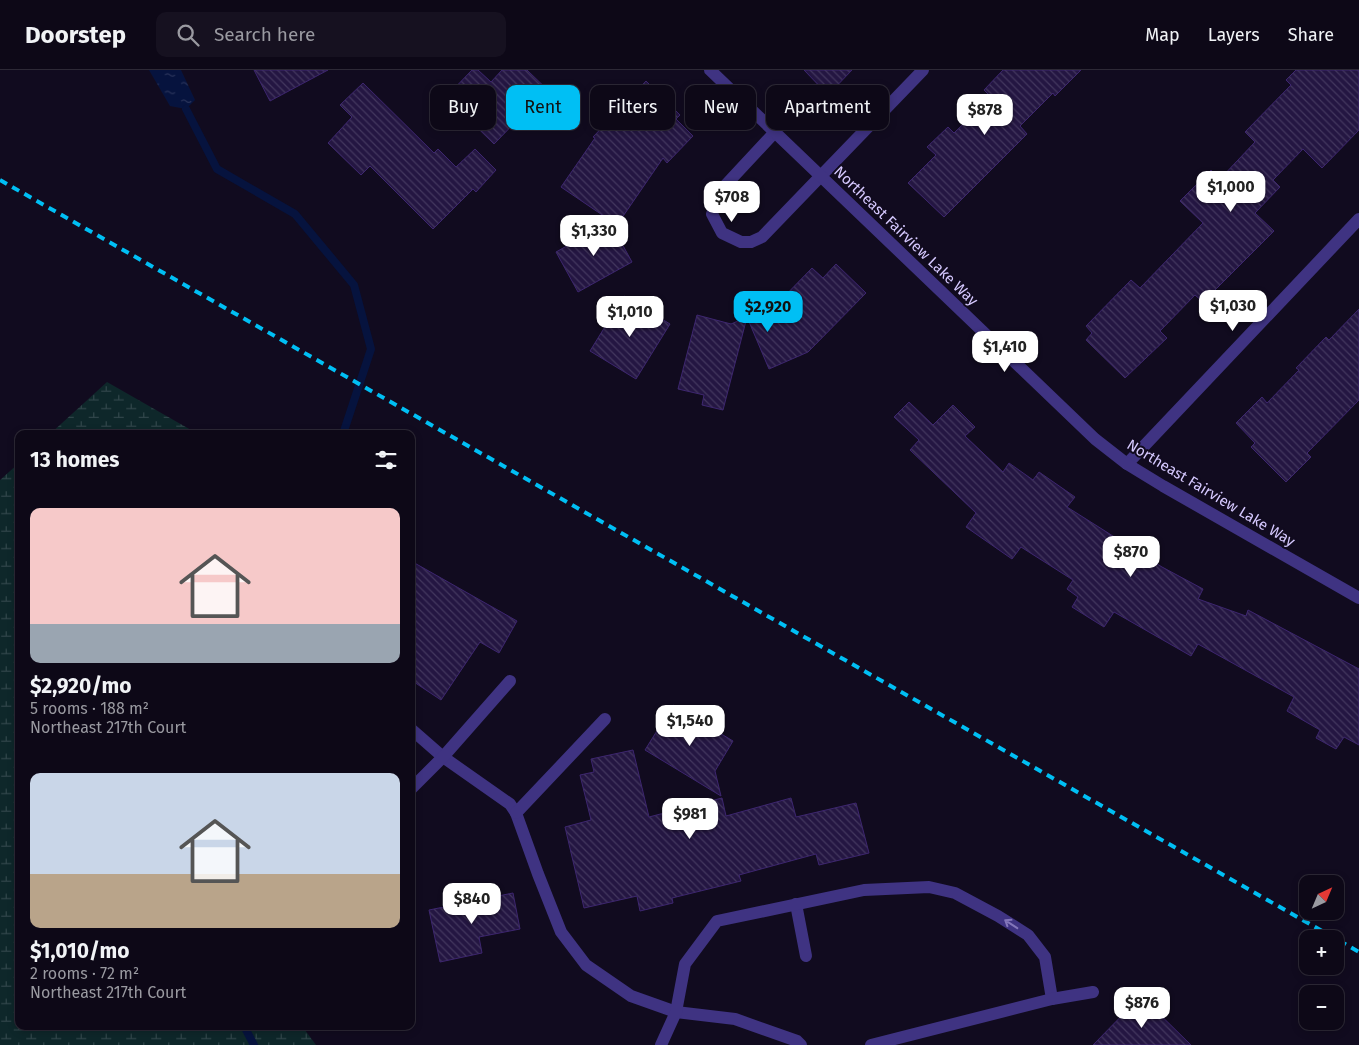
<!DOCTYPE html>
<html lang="en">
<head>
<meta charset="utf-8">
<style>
  body { margin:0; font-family:"Fira Sans",sans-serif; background:#161120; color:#f1f3f6; height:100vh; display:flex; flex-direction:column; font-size:19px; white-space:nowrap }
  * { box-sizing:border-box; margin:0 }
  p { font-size:16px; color:#9a9aa1 }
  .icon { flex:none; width:28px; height:28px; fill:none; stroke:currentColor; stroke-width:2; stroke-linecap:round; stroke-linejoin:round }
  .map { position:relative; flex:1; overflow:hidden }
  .panel { position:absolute; left:15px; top:360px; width:400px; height:600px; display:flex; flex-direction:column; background:#0d0817; border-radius:10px; box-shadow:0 2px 8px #0003,0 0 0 1px #2d2936 }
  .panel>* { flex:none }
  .hud { position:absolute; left:430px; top:15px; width:475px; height:45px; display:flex; gap:10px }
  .needle { width:32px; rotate:44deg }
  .buttons { position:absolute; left:1299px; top:805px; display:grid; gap:10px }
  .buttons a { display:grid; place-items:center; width:45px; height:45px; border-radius:10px; background:#0d0817; box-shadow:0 2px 8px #0003,0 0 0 1px #2d2936; font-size:25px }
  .price { position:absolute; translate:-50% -42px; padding:0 11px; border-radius:10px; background:#fff; color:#222; font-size:16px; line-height:32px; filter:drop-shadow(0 1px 2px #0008) }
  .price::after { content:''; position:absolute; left:50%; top:30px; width:15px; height:11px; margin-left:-8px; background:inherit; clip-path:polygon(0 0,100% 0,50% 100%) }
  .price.selected { background:#00bff4; color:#111 }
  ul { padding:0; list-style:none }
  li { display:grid; align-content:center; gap:10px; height:265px; padding:0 15px }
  li span { display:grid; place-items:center; height:155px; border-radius:10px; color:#555 }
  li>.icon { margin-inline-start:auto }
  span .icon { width:90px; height:90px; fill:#fffc; stroke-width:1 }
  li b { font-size:21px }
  h2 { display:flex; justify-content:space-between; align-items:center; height:60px; padding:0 15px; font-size:21px }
  .pill { padding:0 18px; border-radius:10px; background:#0d0817; box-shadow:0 2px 8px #0003,0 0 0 1px #2d2936; font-size:18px; line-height:45px }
  .pill.selected { background:#00bff4; color:#111 }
  header { display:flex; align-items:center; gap:30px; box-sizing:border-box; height:70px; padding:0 25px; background:#0d0817; border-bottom:1px solid #2d2936 }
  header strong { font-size:24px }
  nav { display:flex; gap:28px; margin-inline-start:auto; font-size:18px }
  .search { width:350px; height:45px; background:#161120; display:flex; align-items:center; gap:12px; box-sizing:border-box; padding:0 18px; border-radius:10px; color:#9a9aa1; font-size:19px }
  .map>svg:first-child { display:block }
  .wetland { fill:url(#wetland-marsh) }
  .water { fill:url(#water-ripples) }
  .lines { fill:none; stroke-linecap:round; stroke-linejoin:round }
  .stream { stroke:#06133e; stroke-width:8 }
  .building { fill:url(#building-back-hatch); stroke:#3d266f }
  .service { stroke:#3f3382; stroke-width:12 }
  .minor { stroke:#3f3382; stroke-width:12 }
  .tertiary { stroke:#3f3382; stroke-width:12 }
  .rail { stroke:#00bff4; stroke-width:4; stroke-dasharray:8 6; stroke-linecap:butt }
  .oneway { stroke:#8376ba }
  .labels { text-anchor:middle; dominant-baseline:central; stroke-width:4; stroke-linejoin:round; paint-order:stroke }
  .street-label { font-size:15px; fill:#d6c9ff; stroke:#110b1f }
</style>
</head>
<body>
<header>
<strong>Doorstep</strong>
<div class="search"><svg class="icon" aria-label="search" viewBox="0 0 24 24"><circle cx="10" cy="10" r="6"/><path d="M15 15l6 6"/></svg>Search here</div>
<nav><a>Map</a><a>Layers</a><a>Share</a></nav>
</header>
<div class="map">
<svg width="1359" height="975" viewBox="0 0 1359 975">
  <defs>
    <pattern id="wetland-marsh" width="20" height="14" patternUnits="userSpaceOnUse" patternTransform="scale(1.25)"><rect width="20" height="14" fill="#0e272a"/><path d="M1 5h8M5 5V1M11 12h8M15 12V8" fill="none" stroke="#30454a"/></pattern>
    <pattern id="water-ripples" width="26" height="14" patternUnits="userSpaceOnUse" patternTransform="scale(1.25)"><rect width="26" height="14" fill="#06133e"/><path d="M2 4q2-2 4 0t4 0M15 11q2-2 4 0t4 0" fill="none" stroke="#2a345b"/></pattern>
    <pattern id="building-back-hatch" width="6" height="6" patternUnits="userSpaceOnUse" patternTransform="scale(1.25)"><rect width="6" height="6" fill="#241642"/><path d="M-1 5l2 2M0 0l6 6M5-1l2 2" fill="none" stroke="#43375e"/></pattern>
  </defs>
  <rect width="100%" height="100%" fill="#110b1f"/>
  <g class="wetland">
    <path d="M107,312L198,364H50Z"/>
    <path d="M19,393V956H302L316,975H0V410Z"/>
  </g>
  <path class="water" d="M149,0H181L195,30L186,39L170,36Z"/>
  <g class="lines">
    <g class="stream">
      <path d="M186,39L217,99L295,144L354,215L371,279L343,364"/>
      <path d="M244,956L254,975"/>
    </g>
  </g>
  <g class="building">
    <path d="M254,0H328L270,31Z"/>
    <path d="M472,0H478L491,12L502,0H527L555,27L538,44L530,37L494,74L446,27Z"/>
    <path d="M804,0H852L828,25Z"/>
    <path d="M1003,0H1081L1055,26L1053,23L1020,56L1027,64L944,147L908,113L936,85L927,77L948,57L954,63L991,27L984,20Z"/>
    <path d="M1296,0H1359V60L1322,98L1303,79L1273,110L1280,117L1255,143L1274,161L1203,232L1195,225L1160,261L1167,268L1125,308L1086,270L1092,263L1086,256L1131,210L1140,218L1203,153L1180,131L1211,100L1220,109L1255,72L1245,62L1291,15L1286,10Z"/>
    <path d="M646,11L680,45L676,49L693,66L667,93L663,88L617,155L561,117L595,68L593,67Z"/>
    <path d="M363,13L434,83L438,79L456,97L475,79L496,100L476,122L473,119L433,159L370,96L361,105L328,73L352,47L340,35Z"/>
    <path d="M610,152L632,192L578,222L556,182Z"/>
    <path d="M836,194L866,223L808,282L769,299L747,247L723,340L702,335L704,325L678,319L697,245L731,254L777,234L812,198L823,208Z"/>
    <path d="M624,226L670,254L636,309L590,281Z"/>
    <path d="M1359,239V330L1307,383L1311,387L1286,412L1251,377L1255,373L1236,353L1262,327L1267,333L1299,300L1296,298L1326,267L1329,270Z"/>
    <path d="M909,332L933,355L953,335L975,357L965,366L1003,402L1009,393L1033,410L1039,402L1075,427L1067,437L1162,497L1203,519L1198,529L1246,546L1248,540L1359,599V675L1344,667L1336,679L1316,668L1320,660L1287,641L1294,627L1198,574L1191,586L1114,542L1104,557L1072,537L1078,527L1067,519L1073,510L1021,477L1012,489L966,457L976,443L910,380L919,370L894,347Z"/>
    <path d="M411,491L517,551L499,583L480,572L441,630L411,610Z"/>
    <path d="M673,635L733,671L715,701L721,726L645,680Z"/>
    <path d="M633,680L649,747L722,728L726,746L791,728L796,747L856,733L869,783L819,795L816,784L739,805L741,811L672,828L673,833L640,841L637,826L584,838L565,757L591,750L580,705L594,702L591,689Z"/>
    <path d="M513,823L520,859L479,867L482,883L440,892L429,840Z"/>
    <path d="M1141,926L1191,975H1093Z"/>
  </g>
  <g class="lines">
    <g class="service">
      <path d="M411,659L443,687L510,734L516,743L538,804L561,862L586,895L631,926L676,942L735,949L797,971L801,975"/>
      <path d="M411,719L443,687L510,611"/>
      <path d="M516,743L605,649"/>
      <path d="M796,834L806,886"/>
      <path d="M661,975L676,942L685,894L717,851L864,820L929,817L955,823L998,846L1028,865L1045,887L1052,929"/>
      <path d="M871,975L1052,929L1093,922"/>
    </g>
    <g class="minor">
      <path d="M775,62L721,120L712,144L722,163L741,172H751L762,167L923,0"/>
      <path d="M1127,394L1359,149"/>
    </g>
    <path class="tertiary" d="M710,0L1095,369L1127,394L1163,416L1359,528"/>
    <path class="rail" d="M0,110L1359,882"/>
  </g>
  <defs><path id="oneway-shaft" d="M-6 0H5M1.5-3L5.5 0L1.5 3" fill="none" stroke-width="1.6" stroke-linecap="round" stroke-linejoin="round" transform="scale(1.25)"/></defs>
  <use class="oneway" href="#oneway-shaft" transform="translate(1011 854) rotate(-147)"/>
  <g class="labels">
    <g class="street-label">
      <text transform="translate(906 166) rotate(44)">Northeast Fairview Lake Way</text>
      <text transform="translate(1211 423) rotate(31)">Northeast Fairview Lake Way</text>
    </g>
  </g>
</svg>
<div class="buttons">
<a><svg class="needle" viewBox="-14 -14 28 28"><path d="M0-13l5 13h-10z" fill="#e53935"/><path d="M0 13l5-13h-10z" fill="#9a9aa1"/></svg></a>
<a>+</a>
<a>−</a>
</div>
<b class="price" style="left:985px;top:66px">$878</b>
<b class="price" style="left:1231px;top:143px">$1,000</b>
<b class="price" style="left:732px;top:153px">$708</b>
<b class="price" style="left:594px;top:187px">$1,330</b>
<b class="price" style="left:1233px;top:262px">$1,030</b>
<b class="price selected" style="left:768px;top:263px">$2,920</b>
<b class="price" style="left:630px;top:268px">$1,010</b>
<b class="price" style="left:1005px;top:303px">$1,410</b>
<b class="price" style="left:1131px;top:508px">$870</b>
<b class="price" style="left:690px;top:677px">$1,540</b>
<b class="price" style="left:690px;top:770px">$981</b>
<b class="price" style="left:472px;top:855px">$840</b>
<b class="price" style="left:1142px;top:959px">$876</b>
<div class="hud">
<a class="pill">Buy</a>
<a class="pill selected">Rent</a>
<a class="pill">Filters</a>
<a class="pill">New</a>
<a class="pill">Apartment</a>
</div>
<section class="panel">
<h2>13 homes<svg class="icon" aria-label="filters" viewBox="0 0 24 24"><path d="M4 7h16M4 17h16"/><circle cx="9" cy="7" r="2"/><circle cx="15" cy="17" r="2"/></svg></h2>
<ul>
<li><span style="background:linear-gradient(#f6c9c9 75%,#9aa5b1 0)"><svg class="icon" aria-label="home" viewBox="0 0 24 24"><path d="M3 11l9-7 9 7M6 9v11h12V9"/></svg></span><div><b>$2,920/mo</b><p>5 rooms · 188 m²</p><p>Northeast 217th Court</p></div></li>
<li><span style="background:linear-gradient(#c9d6e8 65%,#b9a48a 0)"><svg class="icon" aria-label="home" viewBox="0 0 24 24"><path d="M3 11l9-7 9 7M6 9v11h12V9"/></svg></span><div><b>$1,010/mo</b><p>2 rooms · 72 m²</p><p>Northeast 217th Court</p></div></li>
</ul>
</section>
</div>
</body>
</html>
